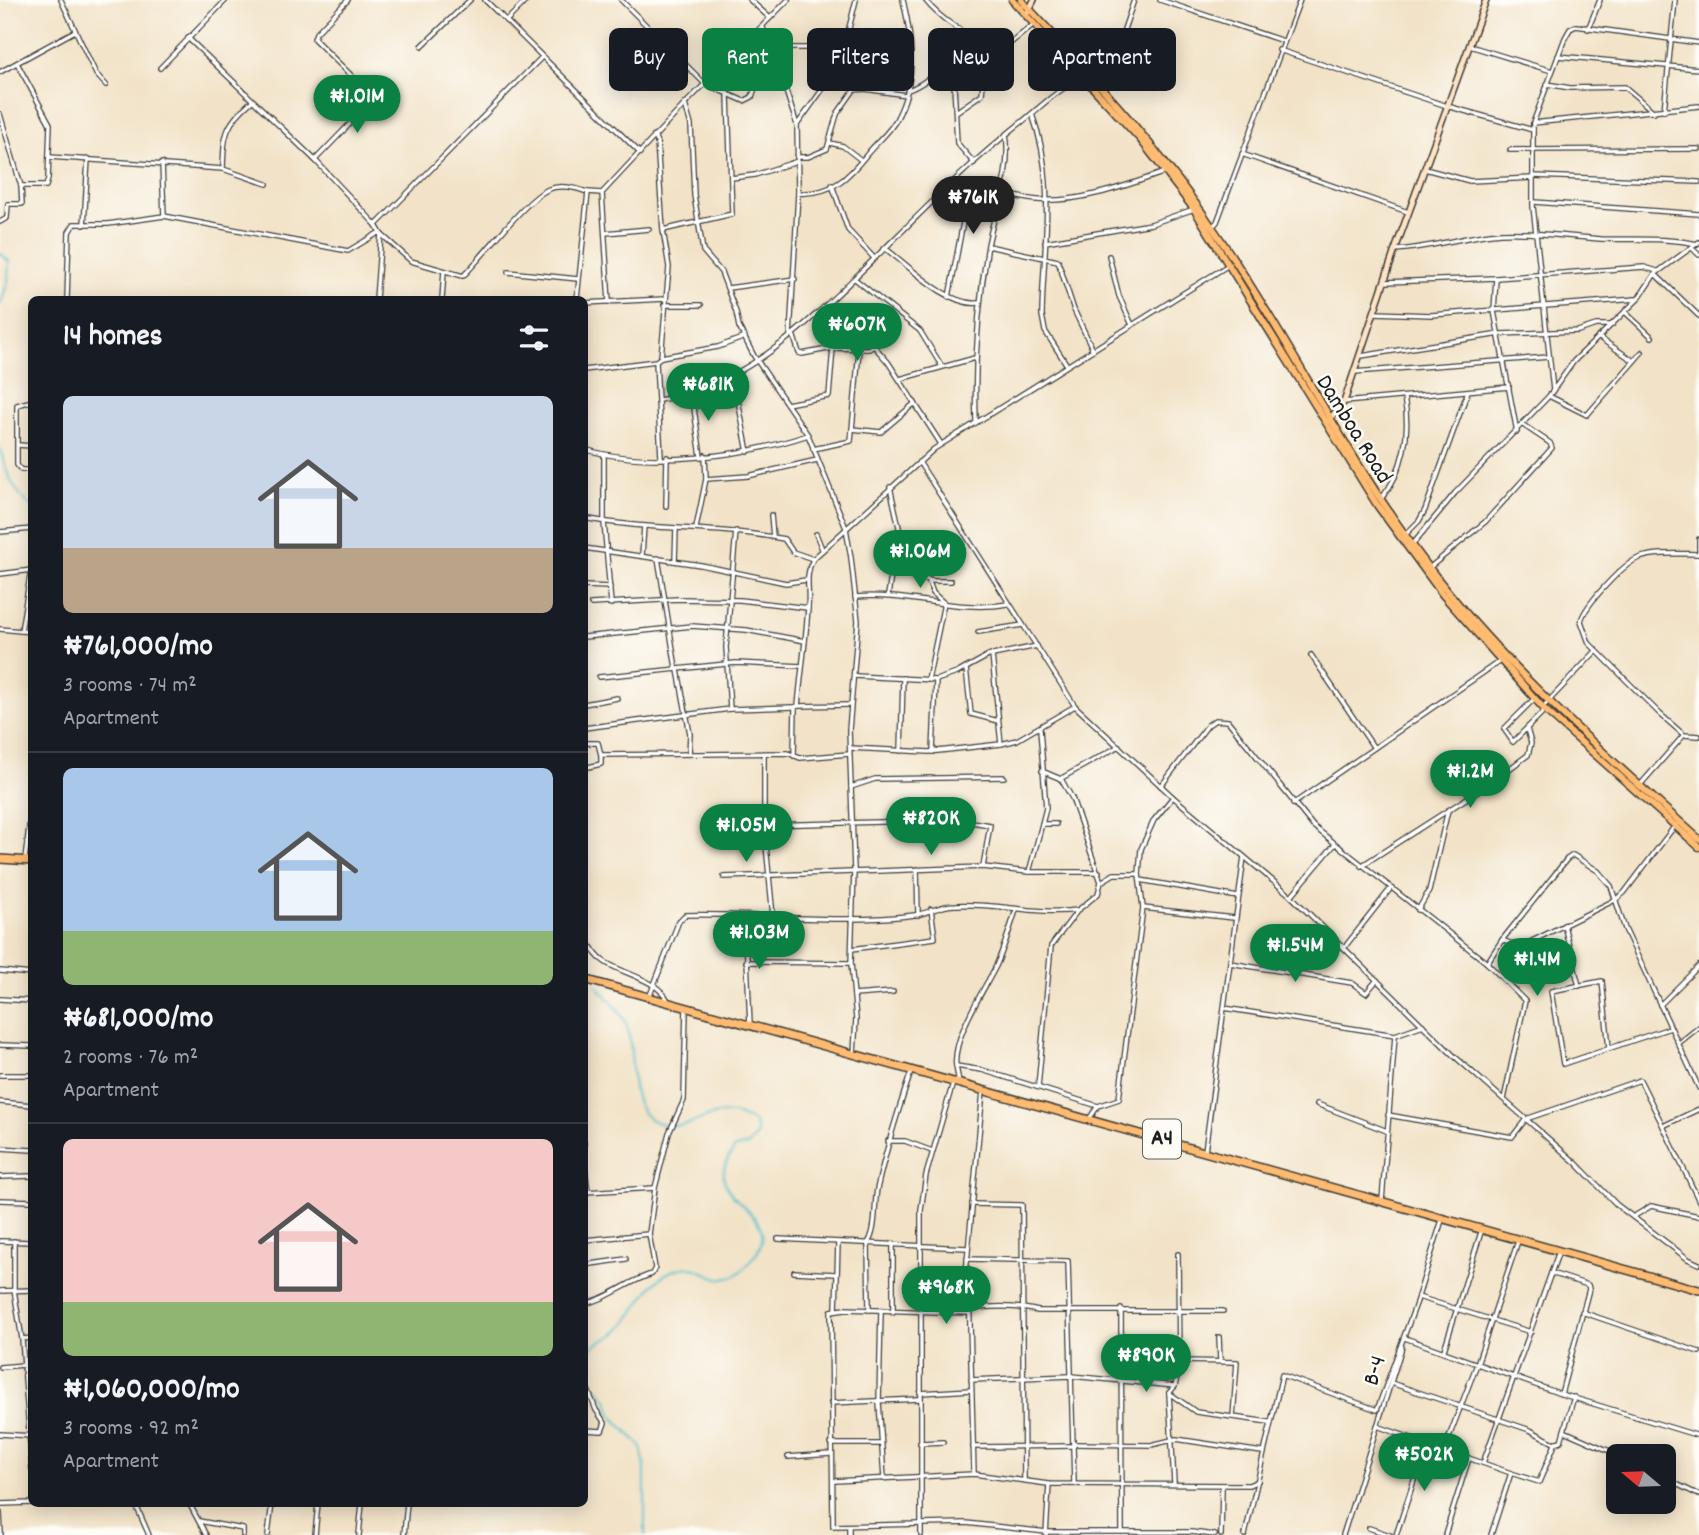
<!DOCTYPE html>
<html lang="en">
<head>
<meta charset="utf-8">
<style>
  body { margin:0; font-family:Dekko,sans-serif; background:#20242c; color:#f1f3f6; height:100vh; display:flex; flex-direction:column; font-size:26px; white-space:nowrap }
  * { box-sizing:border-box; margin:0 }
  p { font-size:23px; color:#9ea1a6 }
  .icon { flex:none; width:38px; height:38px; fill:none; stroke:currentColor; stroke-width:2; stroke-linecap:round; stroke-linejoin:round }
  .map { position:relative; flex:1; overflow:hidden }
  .drawer { position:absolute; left:28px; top:296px; width:560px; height:1211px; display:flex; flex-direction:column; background:#171b24; border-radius:10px; box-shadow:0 4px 18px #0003 }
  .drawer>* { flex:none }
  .guide { position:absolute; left:609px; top:28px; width:665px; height:63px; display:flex; gap:14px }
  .needle { width:46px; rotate:289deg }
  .controls { position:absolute; left:1606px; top:1444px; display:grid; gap:14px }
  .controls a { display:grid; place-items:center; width:70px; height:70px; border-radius:10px; background:#171b24; box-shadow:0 4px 18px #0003; font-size:35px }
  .price { position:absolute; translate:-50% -60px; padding:0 16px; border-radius:24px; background:#0b8043; color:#fff; font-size:23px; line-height:46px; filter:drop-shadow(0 2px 4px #0008) }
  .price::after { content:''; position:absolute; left:50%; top:42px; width:21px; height:16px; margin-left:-10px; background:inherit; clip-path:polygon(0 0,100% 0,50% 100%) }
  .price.active { background:#222; color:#fff }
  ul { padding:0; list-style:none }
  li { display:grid; align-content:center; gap:14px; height:371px; padding:0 35px }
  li+li { border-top:2px solid #363941 }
  li span { display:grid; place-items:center; height:217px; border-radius:10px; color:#555 }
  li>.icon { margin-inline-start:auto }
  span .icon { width:126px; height:126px; fill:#fffc; stroke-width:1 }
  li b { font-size:30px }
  h2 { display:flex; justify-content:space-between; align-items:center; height:84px; padding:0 35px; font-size:30px }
  .tag { padding:0 24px; border-radius:10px; background:#171b24; box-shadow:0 4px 18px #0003; font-size:24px; line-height:63px }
  .tag.active { background:#0b8043; color:#fff }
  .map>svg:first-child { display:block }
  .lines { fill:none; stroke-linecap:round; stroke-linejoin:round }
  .stream { stroke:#53bfcd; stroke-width:2 }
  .street-casing { stroke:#3c3a36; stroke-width:6 }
  .secondary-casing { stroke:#3c3a36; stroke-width:8 }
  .primary-casing { stroke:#3c3a36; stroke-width:9 }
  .highway-casing { stroke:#3c3a36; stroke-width:10 }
  .street { stroke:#fff; stroke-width:3.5 }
  .secondary { stroke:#ffe4c6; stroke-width:5 }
  .primary { stroke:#febb71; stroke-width:6 }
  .highway { stroke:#febb71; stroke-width:7 }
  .labels { text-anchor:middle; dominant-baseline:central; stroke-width:5; stroke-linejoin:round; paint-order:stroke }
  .shield { fill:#fdfcf7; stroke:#605f5e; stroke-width:2 }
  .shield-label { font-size:23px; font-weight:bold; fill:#1c1c1c }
  .street-label { font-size:24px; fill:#1c1c1c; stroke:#fdfcf7 }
</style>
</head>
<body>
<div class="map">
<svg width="1699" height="1535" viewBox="0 0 1699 1535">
  <rect width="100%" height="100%" fill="#fdfcf7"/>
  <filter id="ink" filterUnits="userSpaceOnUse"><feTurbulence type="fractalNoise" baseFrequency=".0143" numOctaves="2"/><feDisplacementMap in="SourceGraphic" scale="14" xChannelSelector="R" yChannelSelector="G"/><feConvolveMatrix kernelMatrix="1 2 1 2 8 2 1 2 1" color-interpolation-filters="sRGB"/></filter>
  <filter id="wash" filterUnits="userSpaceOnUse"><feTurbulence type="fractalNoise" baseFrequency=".00686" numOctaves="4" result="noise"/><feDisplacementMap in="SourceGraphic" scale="28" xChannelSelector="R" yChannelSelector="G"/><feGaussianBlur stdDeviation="1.57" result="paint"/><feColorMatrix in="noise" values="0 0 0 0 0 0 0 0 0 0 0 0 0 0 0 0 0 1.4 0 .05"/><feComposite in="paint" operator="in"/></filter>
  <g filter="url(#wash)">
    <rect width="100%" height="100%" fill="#f2e3c8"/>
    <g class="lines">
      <g class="stream">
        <path d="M0,253L9,261L8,282L0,305"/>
        <path d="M0,449C6,472 13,491 32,507"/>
        <path d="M584,969L591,978"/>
        <path d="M584,1357C592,1341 605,1343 617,1332C639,1313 645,1282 674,1270C708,1256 718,1305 754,1257C791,1208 691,1203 735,1148L749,1145L757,1134L755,1123C712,1098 703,1130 667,1125C619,1118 639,1056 626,1024C621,1009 607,998 597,986"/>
        <path d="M584,1359L587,1375L607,1400L613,1417L641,1446L645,1467V1535"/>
      </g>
    </g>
  </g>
  <g filter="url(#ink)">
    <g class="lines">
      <defs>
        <g id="street">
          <path d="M61,0L96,74L106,85"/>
          <path d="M485,0L640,153"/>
          <path d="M621,0L705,84L744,101L752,97C759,75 770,51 763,27"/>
          <path d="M750,0L770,18"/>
          <path d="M925,0C943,23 976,40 1002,50L1034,24"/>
          <path d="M1160,0L1283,41"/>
          <path d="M506,21L527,0"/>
          <path d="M1588,29L1600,0"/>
          <path d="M188,38L315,160L376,225L381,234L376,299"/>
          <path d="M422,46L470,0"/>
          <path d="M1470,46L1552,71"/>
          <path d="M765,48H843"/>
          <path d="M1279,50L1447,106L1533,130"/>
          <path d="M1558,56L1699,69"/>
          <path d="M953,65L957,143L974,163"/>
          <path d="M160,68L226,0"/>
          <path d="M761,68L772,83L785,88L797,125"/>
          <path d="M0,72L75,31"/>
          <path d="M1547,84L1570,88L1625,87L1654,112"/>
          <path d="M1104,88L1134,0"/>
          <path d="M908,90C923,85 930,76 943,69C961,58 965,60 977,40"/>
          <path d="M685,104L691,125L694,195L703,251L721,272L736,312L739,327L754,356L808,435L846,528L851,558L858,621L849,730L854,870L851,963L856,1019L854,1054"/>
          <path d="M1664,111L1675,0"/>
          <path d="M956,112L982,94L984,71"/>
          <path d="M0,114L21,186"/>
          <path d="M1032,114C1057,182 1043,245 1042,315L1045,331L1067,365"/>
          <path d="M1533,123L1699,106"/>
          <path d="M654,136L657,142L663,230L669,267L661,357"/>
          <path d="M830,143L843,146L861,160"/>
          <path d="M1510,150L1699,149"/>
          <path d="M1242,154L1408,212"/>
          <path d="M49,157L223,169L267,184"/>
          <path d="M797,157H808L827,149L837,114L854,90L865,89L906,95"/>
          <path d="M315,160L370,103L367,91L314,39L316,33L348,0"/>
          <path d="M162,163L164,216"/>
          <path d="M223,169C224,134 225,124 252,101"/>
          <path d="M1425,169L1470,181L1533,178"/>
          <path d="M1533,176L1699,182"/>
          <path d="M731,178L755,175L798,161"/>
          <path d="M832,185L848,230L874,258"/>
          <path d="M602,193L609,302"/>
          <path d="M798,193C832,195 849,177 868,153C877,142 889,133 896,120C917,81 913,42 903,0"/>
          <path d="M1000,193C1012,195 1025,199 1037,200C1080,203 1125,186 1165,172"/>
          <path d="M938,198L964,217L949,297"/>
          <path d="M1534,202L1699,214"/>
          <path d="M0,222L7,218L8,204H22L21,186H46L48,179L50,124L17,63"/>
          <path d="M84,225L88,159"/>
          <path d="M376,225L542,57"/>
          <path d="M1212,227L1217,222L1300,0"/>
          <path d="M663,230L732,214L728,95"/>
          <path d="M605,233L649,229"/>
          <path d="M381,234L411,261L463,276C483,257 526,198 549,189C560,184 577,188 587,192"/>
          <path d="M1045,242L1151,224L1194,209"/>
          <path d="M988,246L1058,261L1074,310L1093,350"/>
          <path d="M1692,248L1699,255"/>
          <path d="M886,249C909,266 949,307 978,303"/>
          <path d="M1395,250C1431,248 1464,236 1500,233C1535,231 1567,237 1601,239C1634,240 1665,237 1697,244"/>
          <path d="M1109,256L1119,296L1132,325"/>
          <path d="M508,272L578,279"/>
          <path d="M1655,274L1699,316"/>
          <path d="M1496,278L1644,267L1657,271"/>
          <path d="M855,279L920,331L941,365"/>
          <path d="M1385,282L1496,278L1494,311L1517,432"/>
          <path d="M728,288L795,279"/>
          <path d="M67,299L69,232L74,224H108L164,216L348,251L380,232"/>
          <path d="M442,299L444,271"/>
          <path d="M577,299L588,192L602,193L685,104L788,0"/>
          <path d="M584,303L665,299"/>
          <path d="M828,304L866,337L888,362L941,444"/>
          <path d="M664,305H701"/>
          <path d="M1625,312L1652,337"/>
          <path d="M1375,313L1431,315L1636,299"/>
          <path d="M793,334L799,353L802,354L833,348L869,349L874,346"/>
          <path d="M790,336L798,193L797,125L832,76L844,48L856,0"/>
          <path d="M1598,337L1634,361"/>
          <path d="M1361,356L1500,334L1578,331L1596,325H1612"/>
          <path d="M656,362L661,457"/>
          <path d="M584,370L656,361L661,357L718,347L745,337"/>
          <path d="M1354,372L1549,357"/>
          <path d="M733,375L748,452"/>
          <path d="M900,379L975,358"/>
          <path d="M1553,390L1533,206V123L1565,38L1570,29L1576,26L1699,43"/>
          <path d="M692,395L701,456"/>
          <path d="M1549,396L1587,415L1642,352"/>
          <path d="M659,400C747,387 812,319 873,260C920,214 966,166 1018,125C1038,110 1058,87 1083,79"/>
          <path d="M32,401L17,405V465L21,470H32"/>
          <path d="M1344,402L1509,387"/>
          <path d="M787,404L829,396L833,348"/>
          <path d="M976,421C974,361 978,304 988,245C995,208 1012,171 1006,134"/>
          <path d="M852,429L881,432L915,403"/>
          <path d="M18,445L32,446"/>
          <path d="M584,449C649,469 745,456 808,435"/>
          <path d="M813,449L851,441L859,350"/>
          <path d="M604,456V522L611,604"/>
          <path d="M919,462L1075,706L1173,797L1291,896L1453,1055L1576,1163L1617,1205L1688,1259L1699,1264"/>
          <path d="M706,479L748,476L817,460"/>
          <path d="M1381,499C1404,471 1411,432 1404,397"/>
          <path d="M666,506L667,457"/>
          <path d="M771,515L773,537"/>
          <path d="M584,518C650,531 718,526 784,539L793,552L813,559"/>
          <path d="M696,528L706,479L705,455"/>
          <path d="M0,532L32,529"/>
          <path d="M816,534L822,549"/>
          <path d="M1405,535L1419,521L1425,510L1468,391"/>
          <path d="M1413,544L1455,493L1549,396L1574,361L1638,299L1655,274L1699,242"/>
          <path d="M584,548L701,565L786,583L806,580"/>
          <path d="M1699,554C1681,554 1656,552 1639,558C1623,564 1585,605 1581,621L1589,643L1660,714L1684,735L1699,736"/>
          <path d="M1699,554V539"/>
          <path d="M642,555L644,526"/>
          <path d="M658,558L676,668"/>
          <path d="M675,561L676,528"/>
          <path d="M1429,568L1485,522L1552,448L1550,443L1523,425"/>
          <path d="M892,571L933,581H951"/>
          <path d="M0,574L32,570"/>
          <path d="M928,579L933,593L944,603L928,680"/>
          <path d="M584,586L610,587"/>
          <path d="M888,595L899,527L890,487"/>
          <path d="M855,597C908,592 955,613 1008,604"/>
          <path d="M591,604L678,599L740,600L808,608"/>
          <path d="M0,629L32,632"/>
          <path d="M21,631L31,570"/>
          <path d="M978,632L1023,625"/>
          <path d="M584,637L692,626L746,630L805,641"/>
          <path d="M992,655L1001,744"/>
          <path d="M1311,655L1374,748"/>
          <path d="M966,668L971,714L998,721"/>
          <path d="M678,670L690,734L689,754"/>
          <path d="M854,676L936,680L957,673L988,656L1037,646"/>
          <path d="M599,677L736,663L802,666"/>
          <path d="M1535,698L1504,729L1513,742L1545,710"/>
          <path d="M584,704L617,698"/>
          <path d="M798,706L849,705"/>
          <path d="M1543,707L1596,651"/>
          <path d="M730,709L726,647L736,531"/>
          <path d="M584,728L730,709L794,707"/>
          <path d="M1040,729L1046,808L1042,824"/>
          <path d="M584,743H598L601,755L788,753L800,758L849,754"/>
          <path d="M850,748L929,752L1001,744L1017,740L1075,706"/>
          <path d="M901,751L903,678"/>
          <path d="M933,752L936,681"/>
          <path d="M764,754V825L773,916"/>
          <path d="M794,756L795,707L798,706C801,673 806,640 808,607C810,589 804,576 813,559L934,449L1227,266"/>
          <path d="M584,768L601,764V755"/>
          <path d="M1042,771L1061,779L1072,798L1101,882"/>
          <path d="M1060,779L1119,746"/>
          <path d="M1641,784L1684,735"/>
          <path d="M1161,786L1208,725L1215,720L1228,721L1313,826L1487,963L1525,1001L1504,1099"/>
          <path d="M851,787L875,779L1004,777"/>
          <path d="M1293,804L1500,661"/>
          <path d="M764,825L959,820L990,825L983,867"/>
          <path d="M25,859L32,803"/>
          <path d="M1361,866L1486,786L1528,755L1531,743L1527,729"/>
          <path d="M917,869L918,915"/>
          <path d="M1029,872L1042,824H1056"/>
          <path d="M724,877L983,867L1029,872H1099"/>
          <path d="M1140,880L1238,897"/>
          <path d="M1291,896L1335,844"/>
          <path d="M1143,908L1234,918"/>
          <path d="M1418,910L1429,891L1448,810"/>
          <path d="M745,916L750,1024"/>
          <path d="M1564,925L1579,986"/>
          <path d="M584,935C590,945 595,956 605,962C623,974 659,980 668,1001"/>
          <path d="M1502,940L1520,947L1615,900L1624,893L1674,827"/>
          <path d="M1344,948L1391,888"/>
          <path d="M852,949L935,938L931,909"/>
          <path d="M746,962L851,963"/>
          <path d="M1230,963L1352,983L1366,993L1377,980"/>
          <path d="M1487,963L1502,940L1567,859L1573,855L1598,871L1611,886L1625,929L1699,1088"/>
          <path d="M0,971L32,974"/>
          <path d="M650,995L679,921L685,915C761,913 840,925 915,915C930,913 939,905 956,905C998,903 1035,915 1078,910"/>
          <path d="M854,995L893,992"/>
          <path d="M0,999L32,1001"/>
          <path d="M1660,1005L1699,966"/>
          <path d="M1224,1008L1395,1035L1423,1025"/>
          <path d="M1679,1043L1699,1027"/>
          <path d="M0,1045L32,1046"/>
          <path d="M1609,1048L1602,981L1551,991L1563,1064L1670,1028"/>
          <path d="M956,1066C952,1038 983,992 996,966C1004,948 1010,929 1016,910"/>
          <path d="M0,1075H32"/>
          <path d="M959,1083L956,1066L982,1070L1098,1106"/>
          <path d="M1038,1087L1051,946L1078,910L1098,894L1101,882L1114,874H1139"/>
          <path d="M0,1102L32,1105"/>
          <path d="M1317,1104L1387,1131"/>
          <path d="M1699,1109L1663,1126L1699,1201"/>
          <path d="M1388,1115L1512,1137L1526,1119L1640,1080L1663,1126"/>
          <path d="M1089,1119L1098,1106L1119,1099L1143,908L1139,874L1141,849L1154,820L1173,797"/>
          <path d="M888,1141H905L932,1151"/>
          <path d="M584,1143V1154"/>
          <path d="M0,1148L32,1150"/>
          <path d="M1205,1151L1244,857"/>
          <path d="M584,1159L588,1192"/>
          <path d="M0,1177L32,1176"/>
          <path d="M584,1192L655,1188"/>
          <path d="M0,1200L32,1201"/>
          <path d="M1382,1201L1395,1036"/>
          <path d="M972,1204L1022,1205L1024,1480"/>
          <path d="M1633,1217L1651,1206L1699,1216"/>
          <path d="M778,1239L967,1248"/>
          <path d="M584,1240L649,1234"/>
          <path d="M0,1241L32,1242"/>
          <path d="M14,1241V1290L22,1339L32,1470"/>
          <path d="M893,1243V1312"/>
          <path d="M967,1259L1068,1261L1074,1483"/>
          <path d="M584,1265L626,1259"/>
          <path d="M794,1272L836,1274"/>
          <path d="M1551,1273L1588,1285L1589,1289L1561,1394"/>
          <path d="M0,1291L32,1290"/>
          <path d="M1418,1297L1531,1332"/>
          <path d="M1416,1303L1442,1220"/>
          <path d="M584,1304C609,1299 628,1281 652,1274L655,1268L649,1234L655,1188L669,1133L684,1100L686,1008"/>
          <path d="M969,1309C993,1306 1015,1305 1038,1311H1223"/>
          <path d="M1121,1309L1122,1531"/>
          <path d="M836,1310L838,1243"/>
          <path d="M869,1310L868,1243C877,1229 874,1205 877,1189C886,1149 898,1111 911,1072"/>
          <path d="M881,1311L879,1402L884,1479"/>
          <path d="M1582,1312L1699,1352"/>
          <path d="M969,1313L845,1309L831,1311L833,1526L966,1523L1047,1532H1191L1215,1535"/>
          <path d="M1219,1337L1220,1361"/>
          <path d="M1405,1338L1561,1394L1699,1436"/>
          <path d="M22,1339L32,1338"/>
          <path d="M1444,1350L1482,1229"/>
          <path d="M1179,1361L1237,1362L1233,1417"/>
          <path d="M0,1367L24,1365"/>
          <path d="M584,1380L596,1410L605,1423L602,1431L584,1430"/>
          <path d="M971,1380L1071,1376L1175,1386"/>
          <path d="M1391,1383L1530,1430L1554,1443L1561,1441L1574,1397"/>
          <path d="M920,1393L971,1390"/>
          <path d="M1169,1393L1196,1412L1269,1422"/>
          <path d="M831,1403L919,1399"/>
          <path d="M1377,1426L1511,1473L1491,1535"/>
          <path d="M1564,1431L1621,1456"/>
          <path d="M0,1434L32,1436"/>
          <path d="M920,1443L943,1442"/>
          <path d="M831,1444H881"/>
          <path d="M1074,1444L1151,1445L1176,1439L1262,1452"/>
          <path d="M973,1447L1074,1446"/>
          <path d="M1444,1450L1477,1364L1518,1241"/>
          <path d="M788,1457L831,1454"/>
          <path d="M1483,1463L1559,1251"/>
          <path d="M1511,1473L1539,1482L1556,1442"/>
          <path d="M974,1474L969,1287L966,1273L983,1091"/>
          <path d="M1664,1478L1699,1495"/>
          <path d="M834,1481L974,1474L1048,1484L1249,1485L1258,1481"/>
          <path d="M1174,1483L1169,1393L1175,1386L1179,1368L1178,1254"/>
          <path d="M49,1503H132"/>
          <path d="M135,1503L149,1535"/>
          <path d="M189,1503L206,1535"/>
          <path d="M0,1504L32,1503"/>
          <path d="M0,1513L1,1535"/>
          <path d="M199,1521L243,1529V1535"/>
          <path d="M849,1526V1535"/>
          <path d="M1369,1528L1390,1535"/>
          <path d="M268,1535L272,1503"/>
          <path d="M315,1535L318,1503"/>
          <path d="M359,1535L362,1503"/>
          <path d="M404,1535L407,1503"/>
          <path d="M921,1535V1210L926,1175L953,1083"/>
          <path d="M1046,1535L1049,1484"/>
          <path d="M1221,1535L1222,1486"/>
          <path d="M1245,1535L1282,1375L1377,1410L1417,1301"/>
          <path d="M1343,1535L1402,1347"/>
          <path d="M1396,1535L1426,1444"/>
          <path d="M1445,1535L1469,1458"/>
        </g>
        <g id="secondary">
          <path d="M1028,12L1034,0"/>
          <path d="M1328,421L1344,402L1395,250L1486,0"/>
        </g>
        <g id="primary">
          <path d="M1012,0L1140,139L1194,209L1377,505L1443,595L1545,710L1699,847"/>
          <path d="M1021,0C1096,80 1162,151 1223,243C1294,348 1350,464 1427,565C1506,669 1603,752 1699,839"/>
        </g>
        <g id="highway">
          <path d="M0,859L32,861"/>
          <path d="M584,979L1699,1290"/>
        </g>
      </defs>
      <use href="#street" class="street-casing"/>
      <use href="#secondary" class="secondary-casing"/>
      <use href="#primary" class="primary-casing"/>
      <use href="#highway" class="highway-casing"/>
      <use href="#street" class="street"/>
      <use href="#secondary" class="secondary"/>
      <use href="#primary" class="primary"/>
      <use href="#highway" class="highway"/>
    </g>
  </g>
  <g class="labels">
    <rect class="shield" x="1143" y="1119.5" width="38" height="39" rx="5"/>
    <g class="shield-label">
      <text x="1162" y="1139">A4</text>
    </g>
    <g class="street-label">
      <text transform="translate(1353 430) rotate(58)">Damboa Road</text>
      <text transform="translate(1376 1371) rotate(-73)">B-4</text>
    </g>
  </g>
</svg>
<div class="controls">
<a><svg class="needle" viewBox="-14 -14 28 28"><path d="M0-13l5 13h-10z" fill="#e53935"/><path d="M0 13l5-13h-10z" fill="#9ea1a6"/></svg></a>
</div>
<b class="price" style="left:357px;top:135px">₦1.01M</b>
<b class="price active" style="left:973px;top:236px">₦761K</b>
<b class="price" style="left:857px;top:363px">₦607K</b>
<b class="price" style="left:708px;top:423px">₦681K</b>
<b class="price" style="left:920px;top:590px">₦1.06M</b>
<b class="price" style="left:1470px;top:810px">₦1.2M</b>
<b class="price" style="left:931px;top:857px">₦820K</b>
<b class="price" style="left:746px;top:864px">₦1.05M</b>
<b class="price" style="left:759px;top:971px">₦1.03M</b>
<b class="price" style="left:1295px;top:984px">₦1.54M</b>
<b class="price" style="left:1537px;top:998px">₦1.4M</b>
<b class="price" style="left:946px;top:1326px">₦968K</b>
<b class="price" style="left:1146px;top:1394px">₦890K</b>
<b class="price" style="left:1424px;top:1493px">₦502K</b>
<div class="guide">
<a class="tag">Buy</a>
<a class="tag active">Rent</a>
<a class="tag">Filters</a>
<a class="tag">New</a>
<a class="tag">Apartment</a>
</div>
<section class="drawer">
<h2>14 homes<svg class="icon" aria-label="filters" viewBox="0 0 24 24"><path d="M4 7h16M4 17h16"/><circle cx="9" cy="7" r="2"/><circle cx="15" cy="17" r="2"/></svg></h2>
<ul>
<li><span style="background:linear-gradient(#c9d6e8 70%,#b9a48a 0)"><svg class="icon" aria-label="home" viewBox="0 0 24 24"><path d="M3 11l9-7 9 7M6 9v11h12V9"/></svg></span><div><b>₦761,000/mo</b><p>3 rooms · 74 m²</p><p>Apartment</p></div></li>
<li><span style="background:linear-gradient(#a9c7e8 75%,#8fb573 0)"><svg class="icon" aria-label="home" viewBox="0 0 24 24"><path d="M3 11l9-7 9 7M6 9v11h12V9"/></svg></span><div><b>₦681,000/mo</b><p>2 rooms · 76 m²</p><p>Apartment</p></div></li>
<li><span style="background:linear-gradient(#f6c9c9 75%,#8fb573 0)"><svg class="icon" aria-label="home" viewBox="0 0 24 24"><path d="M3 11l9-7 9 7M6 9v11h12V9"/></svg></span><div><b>₦1,060,000/mo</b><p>3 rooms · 92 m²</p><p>Apartment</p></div></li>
</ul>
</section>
</div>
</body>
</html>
